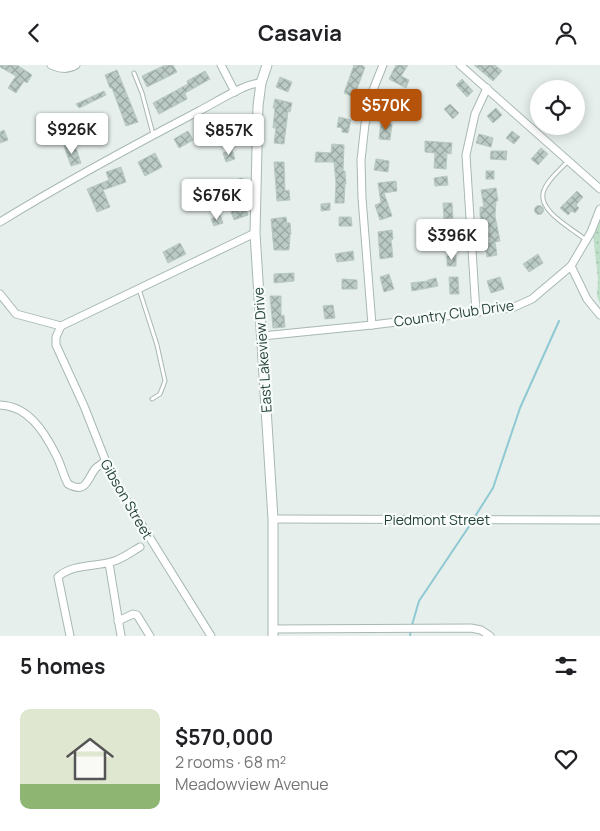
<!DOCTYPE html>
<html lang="en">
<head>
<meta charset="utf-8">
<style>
  body { margin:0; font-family:Manrope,sans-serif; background:#f6f6f6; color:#202124; height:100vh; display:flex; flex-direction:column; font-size:19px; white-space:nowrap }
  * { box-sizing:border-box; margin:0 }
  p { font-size:16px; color:#757577 }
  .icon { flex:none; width:28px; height:28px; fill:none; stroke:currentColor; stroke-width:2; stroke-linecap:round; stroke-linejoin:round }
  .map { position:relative; height:571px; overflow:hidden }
  .sheet { display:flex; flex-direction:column; background:#fff; flex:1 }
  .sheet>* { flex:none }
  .fabs { position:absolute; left:530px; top:15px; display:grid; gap:10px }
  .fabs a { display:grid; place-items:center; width:55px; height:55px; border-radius:50%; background:#fff; box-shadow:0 2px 12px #0003; font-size:25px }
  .price { position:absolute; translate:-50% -42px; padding:0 11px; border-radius:5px; background:#fff; color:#222; font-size:16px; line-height:32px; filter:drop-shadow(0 1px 2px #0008) }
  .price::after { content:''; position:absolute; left:50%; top:30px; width:15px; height:11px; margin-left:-8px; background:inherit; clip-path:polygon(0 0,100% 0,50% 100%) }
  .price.selected { background:#b45309; color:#fff }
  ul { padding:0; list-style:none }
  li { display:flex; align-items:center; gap:15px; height:125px; padding:0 20px }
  li span { display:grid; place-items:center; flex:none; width:140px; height:100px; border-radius:10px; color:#555 }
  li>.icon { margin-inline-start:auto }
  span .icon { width:60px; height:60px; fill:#fffc; stroke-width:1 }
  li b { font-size:21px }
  h2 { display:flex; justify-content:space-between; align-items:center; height:60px; padding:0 20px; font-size:21px }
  header { display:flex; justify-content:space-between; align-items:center; height:65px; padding:0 20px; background:#fff; font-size:22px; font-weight:700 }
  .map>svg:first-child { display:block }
  .green { fill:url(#green-dots) }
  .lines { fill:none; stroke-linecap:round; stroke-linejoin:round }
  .stream { stroke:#8ec9d4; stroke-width:2 }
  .building { fill:url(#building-cross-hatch); stroke:#b8c9c2 }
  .service-casing { stroke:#a8b8b2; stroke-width:5 }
  .minor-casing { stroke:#a8b8b2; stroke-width:9 }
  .tertiary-casing { stroke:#a8b8b2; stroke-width:11 }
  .service { stroke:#fff; stroke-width:3 }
  .minor { stroke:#fff; stroke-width:7 }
  .tertiary { stroke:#fff; stroke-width:9 }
  .labels { text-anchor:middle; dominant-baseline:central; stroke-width:4.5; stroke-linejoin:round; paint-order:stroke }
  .street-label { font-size:14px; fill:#24423a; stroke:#f7fbf9 }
</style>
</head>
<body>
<header><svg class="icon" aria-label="back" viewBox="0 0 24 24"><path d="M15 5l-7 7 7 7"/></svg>Casavia<svg class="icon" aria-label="person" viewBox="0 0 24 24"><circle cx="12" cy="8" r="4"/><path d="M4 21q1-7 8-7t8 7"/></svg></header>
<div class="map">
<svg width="600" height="571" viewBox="0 0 600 571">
  <defs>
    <pattern id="green-dots" width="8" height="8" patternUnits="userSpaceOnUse" patternTransform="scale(1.25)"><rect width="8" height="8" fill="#bfe0c8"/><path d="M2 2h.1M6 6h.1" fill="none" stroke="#a4c1ad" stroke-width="1.8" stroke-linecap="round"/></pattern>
    <pattern id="building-cross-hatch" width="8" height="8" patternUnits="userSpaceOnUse" patternTransform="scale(1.25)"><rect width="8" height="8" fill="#bbcac4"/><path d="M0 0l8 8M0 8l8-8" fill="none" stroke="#98a6a0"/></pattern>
  </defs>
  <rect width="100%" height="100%" fill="#e6efeb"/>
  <path class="green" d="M600,155V239L597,231L598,214L593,170Z"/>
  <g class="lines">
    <g class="stream">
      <path d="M474,453L493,423L520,343L559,256"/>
      <path d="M412,560L419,536L472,457"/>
      <path d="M410,571L411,565"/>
    </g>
  </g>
  <g class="building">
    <path d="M0,0H17L32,10L27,18L24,16L16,28L8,23L16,11L0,2Z"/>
    <path d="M165,0H173L177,7L147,22L142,11Z"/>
    <path d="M354,0H361L365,2L354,32L344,28Z"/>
    <path d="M396,0H408L401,11L409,15L406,23L389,14Z"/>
    <path d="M474,0H495L502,6L493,16Z"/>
    <path d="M117,5L138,57L126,61L112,23H110L105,10Z"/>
    <path d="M205,6L210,14L185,28L187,34L159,49L153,38L188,19L187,16Z"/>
    <path d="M280,12L292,17L288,27L276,22Z"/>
    <path d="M462,14L473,26L467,32L456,20Z"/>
    <path d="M104,26L106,30L79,43L76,39Z"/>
    <path d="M381,33L395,37L393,46L379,42Z"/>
    <path d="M275,34L292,38L290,47L288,46L284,79L274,78L276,63H273L275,43H273Z"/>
    <path d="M450,39L459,48L453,54L444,44Z"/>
    <path d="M496,43L502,50L493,58L487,51Z"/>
    <path d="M231,52L235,63L215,70L211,59Z"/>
    <path d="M339,52L351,55L348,68L342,67V63L337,62Z"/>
    <path d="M381,58L392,59L390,75L379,74Z"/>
    <path d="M4,65L8,75L0,78V67Z"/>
    <path d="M188,66L193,75L179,83L174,74Z"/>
    <path d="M512,66L520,72L514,79L506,73Z"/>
    <path d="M479,69L493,73L491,82L476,78Z"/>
    <path d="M425,76L452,78L451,89L447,88L446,104L434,103L435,88L425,87Z"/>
    <path d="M74,78L81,98L71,101L64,81Z"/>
    <path d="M332,79L344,80L343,106H345L346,119H345L344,138H335L336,118L334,97H315L316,87L331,88Z"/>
    <path d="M541,83L548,89L538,100L531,94Z"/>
    <path d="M232,85L235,94L226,97L223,88Z"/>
    <path d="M491,86H507L506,95L490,94Z"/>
    <path d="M155,88L162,102L145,111L138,97Z"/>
    <path d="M376,94L389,96L388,107L374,105Z"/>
    <path d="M274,97H284L285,126L289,125L290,135L277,136Z"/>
    <path d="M121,102L126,117L103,125L110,142L97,147L87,124L109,115L106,107Z"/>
    <rect x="486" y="106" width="8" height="8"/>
    <path d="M447,111L448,120L435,121L434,113Z"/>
    <path d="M242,113L247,128L241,130L248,150L234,155L230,144L238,141L233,124L229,125L227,118Z"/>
    <path d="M396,116L397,126L384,128L392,151L380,155L375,140L381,138L378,118Z"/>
    <path d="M496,123L498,136H496L495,151L500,176L495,177L497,190L487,192L480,150V142H484L481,125Z"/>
    <path d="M577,126L583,132L576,140L579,143L575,148L572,146L568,150L560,143Z"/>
    <path d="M330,138V145L321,146V139Z"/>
    <path d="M443,138H452L453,153L444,154Z"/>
    <circle cx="539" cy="145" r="4.5"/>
    <path d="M220,150L223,158L214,161L211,154Z"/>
    <path d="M286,152L287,158H290L291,169H290L289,185H274L271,154Z"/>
    <path d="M339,152H351L352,161H339Z"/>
    <path d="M392,165L393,174L391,175L393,192L380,194L378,167Z"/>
    <path d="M180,178L186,189L168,198L163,187Z"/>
    <path d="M353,186L354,195L337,197L335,189Z"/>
    <path d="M538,189L543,198L529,207L523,199Z"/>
    <path d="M456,190V201H447V191Z"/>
    <path d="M294,208V216L274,218V209Z"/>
    <path d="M389,209L394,224L384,227L380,212Z"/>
    <path d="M449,212H458L459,229H450Z"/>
    <path d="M500,212L504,224L491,228L487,216Z"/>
    <path d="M436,213L438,221L412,226L411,218L428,216V215Z"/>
    <path d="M342,214L357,215V224H342Z"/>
    <path d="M270,231H281V251L284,250L285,262L273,263Z"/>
    <path d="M333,240L335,253L325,254L323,241Z"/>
  </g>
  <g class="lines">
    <defs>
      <g id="service">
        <path d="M134,8L142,28L153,69"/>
        <path d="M567,97C560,105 546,116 543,128C539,147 573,164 586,175"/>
        <path d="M139,224L157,280L165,316L160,329L152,334"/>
      </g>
      <g id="minor">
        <path d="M51,0C60,4 67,5 76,0"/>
        <path d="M221,0L235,27"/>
        <path d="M460,0L600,124"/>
        <path d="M0,157C65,117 132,81 199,46C215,38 245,18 261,18"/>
        <path d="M571,201L587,234L600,250"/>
        <path d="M0,229L16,249L61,261L56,272V280L84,341L112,412L211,571"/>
        <path d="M476,248L466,90L475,49L487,23"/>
        <path d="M372,260L362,133L361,95L365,59L373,25L383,0"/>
        <path d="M61,261L255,168"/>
        <path d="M262,271L372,260L512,243L532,234L571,201L591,167L600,144"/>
        <path d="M0,340C28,341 44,366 56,390C61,399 63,410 68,419C86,429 87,415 95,404C98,401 102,399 105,396"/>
        <path d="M273,454L600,455"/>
        <path d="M109,498L121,571"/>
        <path d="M118,556L133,549L137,550L150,571"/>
        <path d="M273,564L471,563L481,565L490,571"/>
        <path d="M70,571L58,512C72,499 94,502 111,497C121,495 131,487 140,482"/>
      </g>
      <path id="tertiary" d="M267,0L261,18L258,41L255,168L273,454V571"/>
    </defs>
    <use href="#service" class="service-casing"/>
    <use href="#minor" class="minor-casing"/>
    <use href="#tertiary" class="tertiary-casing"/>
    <use href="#service" class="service"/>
    <use href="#minor" class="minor"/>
    <use href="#tertiary" class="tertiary"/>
  </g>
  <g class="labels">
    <g class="street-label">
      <text transform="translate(454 248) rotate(-8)">Country Club Drive</text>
      <text transform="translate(262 285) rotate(-94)">East Lakeview Drive</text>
      <text transform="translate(127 434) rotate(60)">Gibson Street</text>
      <text x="437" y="454">Piedmont Street</text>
    </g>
  </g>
</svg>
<div class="fabs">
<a><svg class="icon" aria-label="locate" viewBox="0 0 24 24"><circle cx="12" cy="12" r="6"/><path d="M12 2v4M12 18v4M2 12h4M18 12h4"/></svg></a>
</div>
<b class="price selected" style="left:386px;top:66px">$570K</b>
<b class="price" style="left:72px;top:90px">$926K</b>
<b class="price" style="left:229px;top:91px">$857K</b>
<b class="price" style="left:217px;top:156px">$676K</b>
<b class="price" style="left:452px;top:196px">$396K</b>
</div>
<section class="sheet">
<h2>5 homes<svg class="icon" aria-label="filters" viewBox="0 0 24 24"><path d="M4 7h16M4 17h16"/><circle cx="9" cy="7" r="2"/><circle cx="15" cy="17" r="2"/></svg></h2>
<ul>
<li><span style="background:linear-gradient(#dfe7d0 75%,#8fb573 0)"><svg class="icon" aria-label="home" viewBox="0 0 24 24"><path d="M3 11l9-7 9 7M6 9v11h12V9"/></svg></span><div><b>$570,000</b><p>2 rooms · 68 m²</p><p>Meadowview Avenue</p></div><svg class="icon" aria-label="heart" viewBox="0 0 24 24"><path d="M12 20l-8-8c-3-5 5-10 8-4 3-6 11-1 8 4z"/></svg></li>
</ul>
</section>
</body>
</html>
